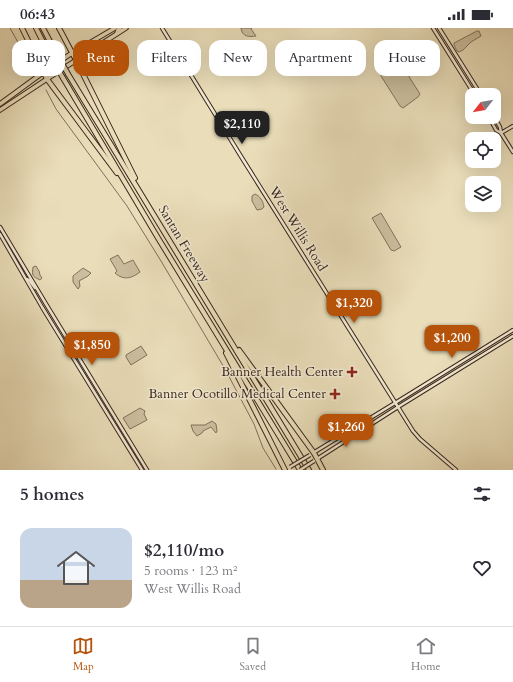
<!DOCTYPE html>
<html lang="en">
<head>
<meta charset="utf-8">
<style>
  body { margin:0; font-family:Cardo,serif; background:#f2f2f3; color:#2b2b33; height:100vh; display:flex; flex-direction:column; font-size:15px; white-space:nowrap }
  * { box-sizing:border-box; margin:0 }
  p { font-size:13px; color:#7c7c81 }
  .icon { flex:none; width:22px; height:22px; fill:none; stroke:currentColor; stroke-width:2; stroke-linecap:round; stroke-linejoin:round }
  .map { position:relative; height:442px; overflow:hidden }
  .details { display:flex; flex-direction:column; background:#fff; flex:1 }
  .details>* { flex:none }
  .top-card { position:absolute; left:12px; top:12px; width:489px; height:36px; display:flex; gap:8px }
  .needle { width:26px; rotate:239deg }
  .fabs { position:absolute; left:465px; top:60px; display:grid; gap:8px }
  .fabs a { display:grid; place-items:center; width:36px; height:36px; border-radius:8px; background:#fff; box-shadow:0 4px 16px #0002; font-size:20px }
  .price { position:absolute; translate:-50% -34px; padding:0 9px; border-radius:8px; background:#b45309; color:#fff; font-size:13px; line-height:26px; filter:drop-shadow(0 1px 2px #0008) }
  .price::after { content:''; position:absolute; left:50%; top:24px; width:12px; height:9px; margin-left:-6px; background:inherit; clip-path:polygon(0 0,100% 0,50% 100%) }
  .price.current { background:#222; color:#fff }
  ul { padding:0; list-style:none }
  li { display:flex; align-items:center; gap:12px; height:100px; padding:0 20px }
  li+li { border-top:1px solid #e1e1e2 }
  li span { display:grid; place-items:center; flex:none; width:112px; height:80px; border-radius:12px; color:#555 }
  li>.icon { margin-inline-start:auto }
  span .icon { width:48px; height:48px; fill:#fffc; stroke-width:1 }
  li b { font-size:17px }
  h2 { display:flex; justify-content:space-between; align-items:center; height:48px; padding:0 20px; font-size:17px }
  .pill { padding:0 14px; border-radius:12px; background:#fff; box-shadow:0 4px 16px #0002; font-size:14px; line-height:36px }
  .pill.current { background:#b45309; color:#fff }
  .status { display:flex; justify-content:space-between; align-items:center; height:28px; padding:0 20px; background:#fff; direction:ltr }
  .status svg { height:11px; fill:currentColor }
  .dock { display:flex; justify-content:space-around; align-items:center; height:56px; border-top:1px solid #e1e1e2; background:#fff; font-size:11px; color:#7c7c81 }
  .dock a { display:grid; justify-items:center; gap:2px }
  .dock .current { color:#b45309 }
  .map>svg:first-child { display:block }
  .park { fill:#ccbf9f; stroke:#82725e }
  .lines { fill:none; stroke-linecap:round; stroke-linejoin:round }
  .stream { stroke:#7e6f5c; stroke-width:1 }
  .secondary-casing { stroke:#38261e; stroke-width:4.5 }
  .primary-casing { stroke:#38261e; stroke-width:5.5 }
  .highway-casing { stroke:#38261e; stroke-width:6 }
  .secondary { stroke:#f1ead2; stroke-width:2.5 }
  .primary { stroke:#eadeba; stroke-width:3.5 }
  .highway { stroke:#eadeba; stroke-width:4 }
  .secondary-bridge-casing { stroke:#38261e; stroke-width:4.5; stroke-linecap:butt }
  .highway-bridge-casing { stroke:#38261e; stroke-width:6; stroke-linecap:butt }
  .secondary-bridge { stroke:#f1ead2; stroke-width:2.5 }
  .highway-bridge { stroke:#eadeba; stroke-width:4 }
  .poi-dot { fill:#8f2418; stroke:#f1ead2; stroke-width:1.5 }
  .labels { text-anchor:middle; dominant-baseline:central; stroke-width:3; stroke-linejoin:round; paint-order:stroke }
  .street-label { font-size:13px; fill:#38261e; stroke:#f1ead2 }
  .poi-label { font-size:13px; fill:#38261e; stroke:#f1ead2; text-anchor:end }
</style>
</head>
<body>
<div class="status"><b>06:43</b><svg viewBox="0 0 49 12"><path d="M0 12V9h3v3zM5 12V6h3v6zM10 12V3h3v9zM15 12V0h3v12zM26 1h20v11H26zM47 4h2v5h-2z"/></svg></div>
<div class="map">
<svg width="513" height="442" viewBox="0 0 513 442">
  <rect width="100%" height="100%" fill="#eadeba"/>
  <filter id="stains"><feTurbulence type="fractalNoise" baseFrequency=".005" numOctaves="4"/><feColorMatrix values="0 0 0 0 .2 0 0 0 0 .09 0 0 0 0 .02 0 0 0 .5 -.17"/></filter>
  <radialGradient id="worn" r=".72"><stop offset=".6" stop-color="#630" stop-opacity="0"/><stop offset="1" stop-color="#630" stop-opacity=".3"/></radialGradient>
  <g class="park">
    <path d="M241,0H252L251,1L256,8C249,9 242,9 241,0Z"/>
    <path d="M477,3H479L481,8L471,14L463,22L459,24L457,23L454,17V15C462,11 469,7 477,3Z"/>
    <path d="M400,35L401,36L420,66L418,69L403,80L400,78L381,48V47Z"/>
    <path d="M255,166C260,168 263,173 264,179L262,181L257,182C255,179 254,176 252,173V168Z"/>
    <path d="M381,185L401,219L394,223L391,222L372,190Z"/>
    <path d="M118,227L124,236L133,232L140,244C132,250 124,253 115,245L117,243L110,231Z"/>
    <path d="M36,238L39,243L40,247L42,250L40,252C32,248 32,248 33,239Z"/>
    <path d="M83,240L91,245L88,248L79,253L80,258L78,261L73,254V248Z"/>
    <path d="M141,318L147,327L131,337L126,329V327Z"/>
    <path d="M140,380L145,383L144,386L147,392L130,401L123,390Z"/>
    <path d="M212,393L216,396L217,403L216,405L211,399L203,403L202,405L197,408L193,403L191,397H205Z"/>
  </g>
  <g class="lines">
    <g class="stream">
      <path d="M10,0L34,43"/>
      <path d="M46,62L56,81L127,178L161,233L225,341L254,396L263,420L276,441"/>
    </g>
    <defs>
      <g id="secondary">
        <path d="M162,0L242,130L413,403L420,411L456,442"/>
        <path d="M433,0L475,67"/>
        <path d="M439,0L481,67"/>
        <path d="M489,89L496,102L501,105"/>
        <path d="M494,89L500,99L501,105L513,124"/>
        <path d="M501,105L513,98"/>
        <path d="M0,199L46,276L147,442"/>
        <path d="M0,206L42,279L142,442"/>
        <path d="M27,251L29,252L35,260"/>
        <path d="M349,410C351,404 358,403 359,398"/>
        <path d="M313,425L395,375L513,302"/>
        <path d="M317,431L398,379L513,308"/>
      </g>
      <g id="primary">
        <path d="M117,5L118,2L120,0"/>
        <path d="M0,76L41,46L69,27L115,0"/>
        <path d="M0,82L50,49L126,0"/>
      </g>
      <g id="highway">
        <path d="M22,0L47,51L117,145"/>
        <path d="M36,0L50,28"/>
        <path d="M43,0L56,25"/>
        <path d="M59,0L77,34L135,150"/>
        <path d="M68,46L309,442"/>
        <path d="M63,50L158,210L300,442"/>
        <path d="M239,322L314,425L323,442"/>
        <path d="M226,325L285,442"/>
      </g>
    </defs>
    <use href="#secondary" class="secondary-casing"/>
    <use href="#primary" class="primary-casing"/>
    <use href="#highway" class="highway-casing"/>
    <use href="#secondary" class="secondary"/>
    <use href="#primary" class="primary"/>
    <use href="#highway" class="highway"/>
    <defs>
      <g id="secondary-bridge">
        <path d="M290,439L310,427"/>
        <path d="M300,442L314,433"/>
      </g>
      <g id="highway-bridge">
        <path d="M56,25L68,46"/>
        <path d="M50,28L63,50"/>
      </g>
    </defs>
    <use href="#secondary-bridge" class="secondary-bridge-casing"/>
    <use href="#highway-bridge" class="highway-bridge-casing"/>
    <use href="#secondary-bridge" class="secondary-bridge"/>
    <use href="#highway-bridge" class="highway-bridge"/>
  </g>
  <g class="poi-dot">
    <path d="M350 338h4v4h4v4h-4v4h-4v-4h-4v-4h4z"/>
    <path d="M333 360h4v4h4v4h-4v4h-4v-4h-4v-4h4z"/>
  </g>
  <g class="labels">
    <g class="street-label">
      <text transform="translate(298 201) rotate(58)">West Willis Road</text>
      <text transform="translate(184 216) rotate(59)">Santan Freeway</text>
    </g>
    <g class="poi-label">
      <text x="343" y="344">Banner Health Center</text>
      <text x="326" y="366">Banner Ocotillo Medical Center</text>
    </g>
  </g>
  <rect width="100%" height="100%" filter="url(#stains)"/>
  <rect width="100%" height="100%" fill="url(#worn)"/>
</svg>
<div class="fabs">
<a><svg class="needle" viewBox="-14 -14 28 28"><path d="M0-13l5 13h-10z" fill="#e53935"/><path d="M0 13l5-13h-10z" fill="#7c7c81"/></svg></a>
<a><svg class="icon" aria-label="locate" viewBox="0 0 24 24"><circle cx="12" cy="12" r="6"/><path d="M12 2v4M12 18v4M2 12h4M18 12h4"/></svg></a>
<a><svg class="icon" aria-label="layers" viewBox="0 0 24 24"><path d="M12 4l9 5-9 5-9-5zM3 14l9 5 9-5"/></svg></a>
</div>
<b class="price current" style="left:242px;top:117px">$2,110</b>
<b class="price" style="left:354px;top:296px">$1,320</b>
<b class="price" style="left:452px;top:331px">$1,200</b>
<b class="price" style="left:92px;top:338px">$1,850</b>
<b class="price" style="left:346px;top:420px">$1,260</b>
<div class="top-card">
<a class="pill">Buy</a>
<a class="pill current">Rent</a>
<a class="pill">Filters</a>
<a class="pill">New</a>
<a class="pill">Apartment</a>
<a class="pill">House</a>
</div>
</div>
<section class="details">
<h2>5 homes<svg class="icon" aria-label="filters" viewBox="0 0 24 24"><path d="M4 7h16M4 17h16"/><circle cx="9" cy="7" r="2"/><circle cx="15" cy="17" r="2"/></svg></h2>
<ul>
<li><span style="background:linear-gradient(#c9d6e8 65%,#b9a48a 0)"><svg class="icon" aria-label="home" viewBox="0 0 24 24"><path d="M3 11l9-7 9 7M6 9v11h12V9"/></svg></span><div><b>$2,110/mo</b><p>5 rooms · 123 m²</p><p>West Willis Road</p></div><svg class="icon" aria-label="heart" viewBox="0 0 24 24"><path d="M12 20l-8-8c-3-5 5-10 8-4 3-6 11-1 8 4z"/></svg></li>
</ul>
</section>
<nav class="dock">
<a class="current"><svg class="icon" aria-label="map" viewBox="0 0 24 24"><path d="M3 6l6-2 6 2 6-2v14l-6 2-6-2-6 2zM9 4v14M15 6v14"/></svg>Map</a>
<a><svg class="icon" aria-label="saved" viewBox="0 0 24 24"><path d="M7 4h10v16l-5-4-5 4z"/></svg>Saved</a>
<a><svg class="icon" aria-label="home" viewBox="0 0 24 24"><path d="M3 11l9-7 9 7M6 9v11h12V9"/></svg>Home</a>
</nav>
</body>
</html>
